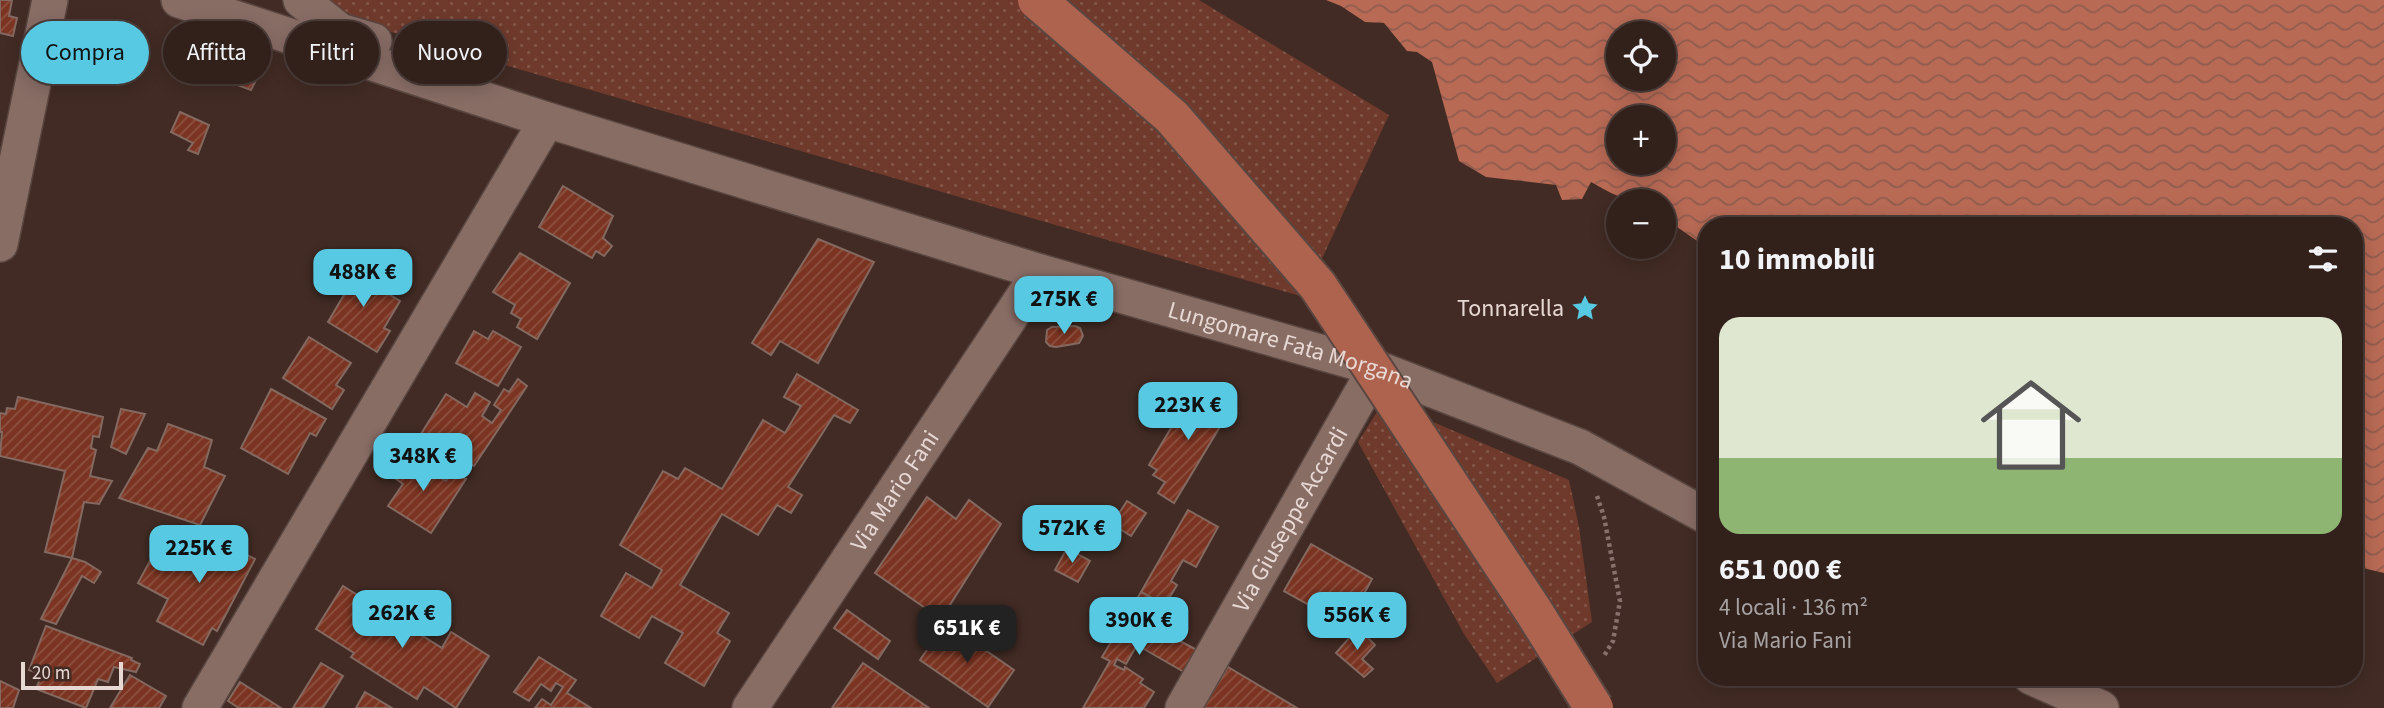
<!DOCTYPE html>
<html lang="it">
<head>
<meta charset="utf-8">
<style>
  body { margin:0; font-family:"Source Sans 3",sans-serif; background:#3d2d28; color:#f1f3f6; height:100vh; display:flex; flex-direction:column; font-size:26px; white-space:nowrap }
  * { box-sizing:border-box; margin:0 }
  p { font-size:23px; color:#a8a3a3 }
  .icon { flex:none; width:38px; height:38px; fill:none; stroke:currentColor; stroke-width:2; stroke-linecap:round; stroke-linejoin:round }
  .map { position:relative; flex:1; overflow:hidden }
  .drawer { position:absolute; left:1698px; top:217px; width:665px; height:469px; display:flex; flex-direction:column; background:#32201b; border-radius:28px; box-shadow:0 4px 18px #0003,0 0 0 2px #4d3e3a }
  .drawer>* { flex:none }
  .hud { position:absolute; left:21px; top:21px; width:665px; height:63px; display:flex; gap:14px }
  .fabs { position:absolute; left:1606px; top:21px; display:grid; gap:14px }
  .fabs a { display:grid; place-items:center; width:70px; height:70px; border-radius:50%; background:#32201b; box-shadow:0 4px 18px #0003,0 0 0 2px #4d3e3a; font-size:35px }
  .scale { position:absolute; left:21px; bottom:18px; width:102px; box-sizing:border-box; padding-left:7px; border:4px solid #e8d8d4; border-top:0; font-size:19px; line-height:24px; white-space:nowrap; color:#e8d8d4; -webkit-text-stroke:5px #422b24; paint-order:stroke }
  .price { position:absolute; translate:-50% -60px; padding:0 16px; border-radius:14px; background:#58c9e3; color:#111; font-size:23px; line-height:46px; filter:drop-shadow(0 2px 4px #0008) }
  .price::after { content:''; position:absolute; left:50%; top:42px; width:21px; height:16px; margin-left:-10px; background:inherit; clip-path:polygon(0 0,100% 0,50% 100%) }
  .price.selected { background:#222; color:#fff }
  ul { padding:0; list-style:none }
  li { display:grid; align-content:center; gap:14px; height:371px; padding:0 21px }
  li+li { border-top:2px solid #4d3e3a }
  li span { display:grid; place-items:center; height:217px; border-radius:21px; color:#555 }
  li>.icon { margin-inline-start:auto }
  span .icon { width:126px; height:126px; fill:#fffc; stroke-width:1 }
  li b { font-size:30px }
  h2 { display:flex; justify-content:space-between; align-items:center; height:84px; padding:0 21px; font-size:30px }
  .chip { padding:0 24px; border-radius:32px; background:#32201b; box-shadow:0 4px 18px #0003,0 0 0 2px #4d3e3a; font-size:24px; line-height:63px }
  .chip.selected { background:#58c9e3; color:#111 }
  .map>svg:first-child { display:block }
  .grass { fill:url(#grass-dots) }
  .water { fill:url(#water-waves); fill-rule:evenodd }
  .building { fill:url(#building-hatch); stroke:#846961; stroke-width:2 }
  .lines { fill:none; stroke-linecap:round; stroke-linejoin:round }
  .minor-casing { stroke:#5a4641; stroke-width:38 }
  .path { stroke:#86716c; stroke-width:4.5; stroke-dasharray:3.5 3.5; stroke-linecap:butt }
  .minor { stroke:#886d65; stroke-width:35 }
  .major-bridge-casing { stroke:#5a4641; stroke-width:42; stroke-linecap:butt }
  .major-bridge { stroke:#ae634f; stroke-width:38 }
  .labels { text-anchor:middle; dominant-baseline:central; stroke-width:6; stroke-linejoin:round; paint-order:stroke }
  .poi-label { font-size:24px; fill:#e8d8d4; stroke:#422b24; text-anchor:end }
  .street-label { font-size:24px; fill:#e8d8d4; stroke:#422b24 }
</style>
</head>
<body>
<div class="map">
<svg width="2384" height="708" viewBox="0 0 2384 708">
  <defs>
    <pattern id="grass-dots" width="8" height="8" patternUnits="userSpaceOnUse" patternTransform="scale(1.75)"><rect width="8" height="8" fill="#6f3a2c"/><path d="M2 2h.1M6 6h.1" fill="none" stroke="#84564a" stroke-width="1.8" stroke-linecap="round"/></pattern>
    <pattern id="water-waves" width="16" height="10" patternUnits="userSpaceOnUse" patternTransform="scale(1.75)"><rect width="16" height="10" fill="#b86a55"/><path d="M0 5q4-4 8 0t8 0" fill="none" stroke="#905c4e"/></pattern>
    <pattern id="building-hatch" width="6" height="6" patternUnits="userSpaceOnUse" patternTransform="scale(1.75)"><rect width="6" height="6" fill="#7b3421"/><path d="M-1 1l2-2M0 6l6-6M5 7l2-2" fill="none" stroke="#8e5140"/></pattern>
  </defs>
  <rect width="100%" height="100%" fill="#422b24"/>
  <g class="grass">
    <path d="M281,0H1199L1389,115L1304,297Z"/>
    <path d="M1384,401L1569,480L1579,527L1592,622L1497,683L1464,634L1358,442Z"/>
  </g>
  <path class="water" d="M1326,0H2384V573L2354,566V226H1706V247L1664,218V201C1627,201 1624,201 1591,182L1582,199L1562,200L1556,185L1486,177L1459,161L1432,62L1417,52L1407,51L1384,23L1365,22L1341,6ZM1619,33H1664V79H1619ZM1619,117H1664V163H1619Z"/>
  <g class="building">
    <path d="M0,0H12L9,16L17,18L13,36L0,33Z"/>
    <path d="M246,53L266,60L251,90L232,83Z"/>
    <path d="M180,112L209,125L198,154L188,150L193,143L171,132Z"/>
    <path d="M563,186L613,216L603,238L612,246L604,256L596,251L592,258L539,227Z"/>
    <path d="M818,239L874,262L818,363L780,341L771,355L752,343Z"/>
    <path d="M520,253L570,283L537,339L517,327L521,319L511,313L515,305L493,292Z"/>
    <path d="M333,260L400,301L384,328L390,331L377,352L328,322L351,283L328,269Z"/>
    <path d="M1075,326L1080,328L1083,336L1079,343L1056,347L1050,346L1046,342L1047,330L1052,327Z"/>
    <path d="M474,331L488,339L493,331L521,347L498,386L456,363Z"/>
    <path d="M309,337L351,363L336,385L344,390L332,409L283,378Z"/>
    <path d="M797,374L858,410L850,423L834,415L788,487L802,495L791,513L777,505L758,535L722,514L680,585L729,613L717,633L730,641L704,686L665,663L683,633L652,616L639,638L601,616L626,573L652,588L662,570L620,545L663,471L678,479L685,468L722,489L763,420L785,433L801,406L784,397Z"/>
    <path d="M518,379L527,386L474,466L421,434L446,394L467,407L475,393L490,402L482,416L492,423L501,410L494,405L504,389L509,392Z"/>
    <path d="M271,389L326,419L316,436L310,433L288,474L241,448Z"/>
    <path d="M1210,392L1233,405L1174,503L1158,493L1165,482L1153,475L1157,470L1149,465L1192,393L1205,401Z"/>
    <path d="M18,397L103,417L99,437L93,436L91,448L96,450L90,476L112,481L99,504L84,502L72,558L45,552L65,471L0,456L2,432H0V413L6,414L7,408L15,409Z"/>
    <path d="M121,409L145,414L126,454L111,447Z"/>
    <path d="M168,424L212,440L204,467L225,476L200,525L119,498L148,448L157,451Z"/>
    <path d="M402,454L446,481L452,472L466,479L431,533L388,506L403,484L389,474Z"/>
    <path d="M927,497L956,519L969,500L1001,524L941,619L875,573Z"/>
    <path d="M1127,501L1146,513L1131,536L1112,524Z"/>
    <path d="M1188,510L1218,527L1196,567L1183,560L1171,581L1177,585L1165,605L1141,592Z"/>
    <path d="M196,528L255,559L217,631L212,628L203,645L157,621L168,599L138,583L151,559L174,571Z"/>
    <path d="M1311,544L1372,579L1358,605L1363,607L1346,637L1313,618L1318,610L1284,591Z"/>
    <path d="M1067,548L1090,561L1078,582L1055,570Z"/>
    <path d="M72,558L85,562L101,572L94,583L82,576L56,624L41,619Z"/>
    <path d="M343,586L442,648L451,632L489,656L456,708L424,687L417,699L351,657L354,653L316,629Z"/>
    <path d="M1141,592L1170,608L1158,629L1204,654L1191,676L1137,645L1126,664L1117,659L1114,665L1124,670L1125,667L1143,679L1140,683L1154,692L1144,708H1083L1110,661L1102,657Z"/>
    <path d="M847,610L890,641L878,659L834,628Z"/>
    <path d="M946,623L1014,670L988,707L920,660Z"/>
    <path d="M46,626L132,658L131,660L140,664L136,672L114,667L108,682L98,679L86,708L36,689L42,674L29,670Z"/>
    <path d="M1358,628L1375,645L1362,659L1373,669L1364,677L1336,653Z"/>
    <path d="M539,657L576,680L567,693L591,708H535L542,699L551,705L563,687L556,683L551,691L541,684L529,701L514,692Z"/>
    <path d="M321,663L343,676L323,708H293Z"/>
    <path d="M863,663L929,708H832Z"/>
    <path d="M1228,667L1297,708H1203Z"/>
    <path d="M130,675L166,696L159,708H110Z"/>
    <path d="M0,681L19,690L13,708H0Z"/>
    <path d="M240,682L281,708H239L228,701Z"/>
    <path d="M365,692L392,708H356Z"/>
  </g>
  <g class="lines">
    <defs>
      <g id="minor">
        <path id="s1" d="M179,0L547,120L1040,272L1376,368L1580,447L1706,516"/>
        <path d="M301,0L340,31L374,41"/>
        <path d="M0,244L50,0"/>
        <path d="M2031,677L2101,708"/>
        <path d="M200,708L547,120"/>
        <path id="s2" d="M750,708L1040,272"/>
        <path id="s3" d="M1183,708L1376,368"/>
      </g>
    </defs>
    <use href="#minor" class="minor-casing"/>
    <path class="path" d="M1597,496L1604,517L1620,601L1613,641L1604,656"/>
    <use href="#minor" class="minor"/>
    <defs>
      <path id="major-bridge" d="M1037,0L1172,117L1318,286L1534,612L1594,708"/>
    </defs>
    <use href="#major-bridge" class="major-bridge-casing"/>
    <use href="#major-bridge" class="major-bridge"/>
  </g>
  <defs>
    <symbol id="sight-bare" viewBox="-9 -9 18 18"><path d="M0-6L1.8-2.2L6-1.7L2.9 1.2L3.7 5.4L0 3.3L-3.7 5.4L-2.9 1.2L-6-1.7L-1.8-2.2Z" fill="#58c9e3" stroke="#422b24" stroke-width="2.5" paint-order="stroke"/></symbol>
  </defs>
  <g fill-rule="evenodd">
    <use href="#sight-bare" x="1566" y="289" width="38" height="38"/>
  </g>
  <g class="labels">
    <g class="poi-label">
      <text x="1564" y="308">Tonnarella</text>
    </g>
    <g class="street-label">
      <text stroke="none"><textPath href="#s1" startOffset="1164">Lungomare Fata Morgana</textPath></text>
      <text stroke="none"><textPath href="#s2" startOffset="261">Via Mario Fani</textPath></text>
      <text stroke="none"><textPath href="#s3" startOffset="217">Via Giuseppe Accardi</textPath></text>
    </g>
  </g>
</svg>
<div class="fabs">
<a><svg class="icon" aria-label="locate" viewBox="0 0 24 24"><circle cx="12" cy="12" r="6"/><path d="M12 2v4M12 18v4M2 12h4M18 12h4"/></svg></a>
<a>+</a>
<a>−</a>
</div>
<div class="scale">20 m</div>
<b class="price" style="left:363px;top:309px">488K €</b>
<b class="price" style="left:1064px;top:336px">275K €</b>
<b class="price" style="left:1188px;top:442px">223K €</b>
<b class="price" style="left:423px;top:493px">348K €</b>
<b class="price" style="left:1072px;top:565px">572K €</b>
<b class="price" style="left:199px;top:585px">225K €</b>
<b class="price" style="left:402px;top:650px">262K €</b>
<b class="price" style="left:1357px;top:652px">556K €</b>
<b class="price" style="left:1139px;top:657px">390K €</b>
<b class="price selected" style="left:967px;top:665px">651K €</b>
<div class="hud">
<a class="chip selected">Compra</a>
<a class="chip">Affitta</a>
<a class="chip">Filtri</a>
<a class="chip">Nuovo</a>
</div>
<section class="drawer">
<h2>10 immobili<svg class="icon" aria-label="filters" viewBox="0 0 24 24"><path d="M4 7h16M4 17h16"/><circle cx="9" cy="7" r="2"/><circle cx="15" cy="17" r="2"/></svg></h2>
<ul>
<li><span style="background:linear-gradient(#dfe7d0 65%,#8fb573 0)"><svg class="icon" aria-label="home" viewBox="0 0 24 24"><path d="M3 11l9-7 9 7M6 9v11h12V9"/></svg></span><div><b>651 000 €</b><p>4 locali · 136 m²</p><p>Via Mario Fani</p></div></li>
</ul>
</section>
</div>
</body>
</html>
